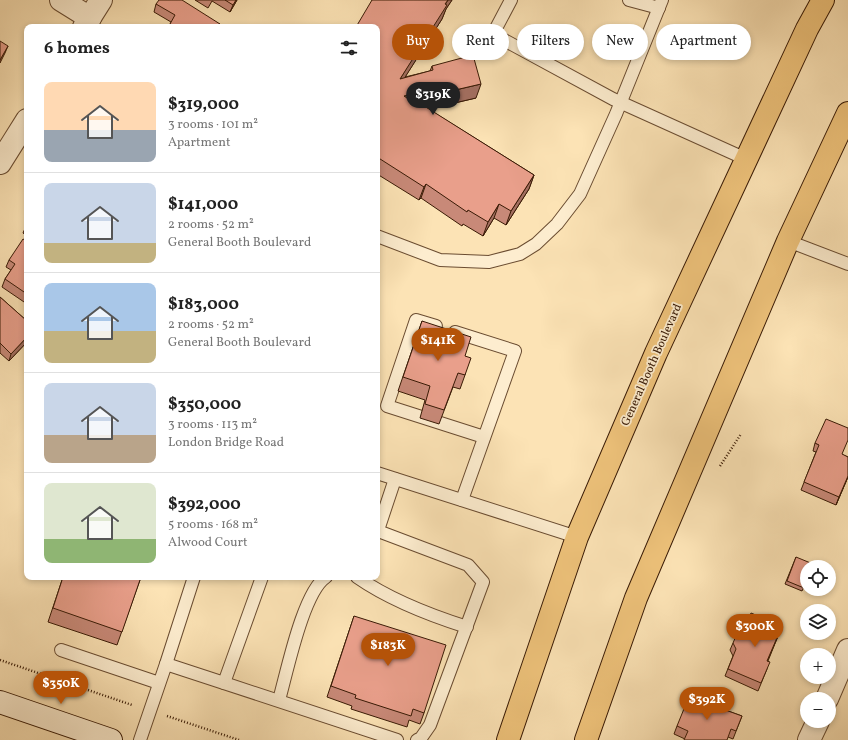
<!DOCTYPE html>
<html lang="en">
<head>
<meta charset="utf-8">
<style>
  body { margin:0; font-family:Vollkorn,serif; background:#f6f6f6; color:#222; height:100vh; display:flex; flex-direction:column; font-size:15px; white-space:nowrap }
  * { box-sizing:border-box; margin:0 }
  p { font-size:13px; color:#767676 }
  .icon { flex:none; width:22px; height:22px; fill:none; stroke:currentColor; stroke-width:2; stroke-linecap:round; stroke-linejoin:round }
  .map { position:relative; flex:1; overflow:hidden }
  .panel { position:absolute; left:24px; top:24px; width:356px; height:556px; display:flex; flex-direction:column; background:#fff; border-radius:8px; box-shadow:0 2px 6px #0003 }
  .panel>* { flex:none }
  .top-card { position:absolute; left:392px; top:24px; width:380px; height:36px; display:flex; gap:8px }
  .fabs { position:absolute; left:800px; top:560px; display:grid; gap:8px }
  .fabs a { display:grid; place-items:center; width:36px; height:36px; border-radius:50%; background:#fff; box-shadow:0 2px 6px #0003; font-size:20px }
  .price { position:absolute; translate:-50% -34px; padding:0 9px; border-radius:14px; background:#b45309; color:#fff; font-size:13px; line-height:26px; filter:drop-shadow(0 1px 2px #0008) }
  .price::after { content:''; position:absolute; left:50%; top:24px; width:12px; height:9px; margin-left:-6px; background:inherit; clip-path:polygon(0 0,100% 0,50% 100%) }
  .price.active { background:#222; color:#fff }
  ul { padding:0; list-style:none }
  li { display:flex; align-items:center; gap:12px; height:100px; padding:0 20px }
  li+li { border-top:1px solid #e0e0e0 }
  li span { display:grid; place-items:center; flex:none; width:112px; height:80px; border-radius:8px; color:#555 }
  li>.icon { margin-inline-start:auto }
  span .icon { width:48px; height:48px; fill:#fffc; stroke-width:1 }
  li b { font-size:17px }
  h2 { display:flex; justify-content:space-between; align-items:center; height:48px; padding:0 20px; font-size:17px }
  .pill { padding:0 14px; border-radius:18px; background:#fff; box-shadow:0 2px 6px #0003; font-size:14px; line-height:36px }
  .pill.active { background:#b45309; color:#fff }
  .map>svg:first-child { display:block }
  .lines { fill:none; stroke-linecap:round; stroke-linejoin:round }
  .service-casing { stroke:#6a4c31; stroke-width:14 }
  .minor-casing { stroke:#6a4c31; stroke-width:24 }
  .secondary-casing { stroke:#391a05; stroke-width:24 }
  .trunk-casing { stroke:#391a05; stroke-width:24 }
  .path { stroke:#391a05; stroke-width:2.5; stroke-dasharray:1 2; stroke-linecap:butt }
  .service { stroke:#fdedcf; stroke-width:12 }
  .minor { stroke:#fdedcf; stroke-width:22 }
  .secondary { stroke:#fdedcf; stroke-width:22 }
  .trunk { stroke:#eec27a; stroke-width:22 }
  .wall { fill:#c88978; stroke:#391a05 }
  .shaded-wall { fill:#a36f61; stroke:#391a05 }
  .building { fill:#e99f8b; stroke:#391a05 }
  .labels { text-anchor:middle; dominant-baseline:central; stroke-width:3.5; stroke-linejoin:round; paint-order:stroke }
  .street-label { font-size:12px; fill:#391a05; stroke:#fdedcf }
</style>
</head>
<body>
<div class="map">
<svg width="848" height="740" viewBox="0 0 848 740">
  <rect width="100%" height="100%" fill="#fce3b5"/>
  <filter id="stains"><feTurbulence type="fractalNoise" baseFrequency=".005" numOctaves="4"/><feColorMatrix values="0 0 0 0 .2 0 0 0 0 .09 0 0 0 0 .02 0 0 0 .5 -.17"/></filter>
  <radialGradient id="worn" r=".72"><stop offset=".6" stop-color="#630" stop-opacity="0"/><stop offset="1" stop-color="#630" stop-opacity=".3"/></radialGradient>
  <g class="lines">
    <defs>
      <g id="service">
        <path d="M511,0L493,34L613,99L746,159"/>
        <path d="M629,0L659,8"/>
        <path d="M377,236L440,260L489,262L520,254L536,244L557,224L580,194L616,114L662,0"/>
        <path d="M788,241L848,264"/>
        <path d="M436,326L416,320L387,406L484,437"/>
        <path d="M455,332L515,351L462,500"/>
        <path d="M377,473L577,537"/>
        <path d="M378,531L468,565L483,582L430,725L421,738L417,740"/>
        <path d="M377,533L395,479"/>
        <path d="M357,577C390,600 429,615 467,627"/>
        <path d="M61,650L159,683"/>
        <path d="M166,664L194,577"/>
        <path d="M224,683L397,740"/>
        <path d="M279,700C287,672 303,592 326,577"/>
        <path d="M140,740L166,664L224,683L262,577"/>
      </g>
      <g id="minor">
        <path d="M61,0L90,18"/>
        <path d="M84,27L101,0"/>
        <path d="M0,163L27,120"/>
        <path d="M827,699L848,650"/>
        <path d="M809,740L818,721"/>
      </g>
      <path id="secondary" d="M0,702L111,740"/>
      <g id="trunk">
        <path d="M508,740L577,537L656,353L807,29L823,0"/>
        <path d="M586,740L636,598L788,241L848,113"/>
      </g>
    </defs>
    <use href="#service" class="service-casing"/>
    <use href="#minor" class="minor-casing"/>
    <use href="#secondary" class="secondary-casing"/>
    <use href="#trunk" class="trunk-casing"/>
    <g class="path">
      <path d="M720,466L741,434"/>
      <path d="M0,660L132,705"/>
      <path d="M167,716L239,740"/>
    </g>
    <use href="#service" class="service"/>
    <use href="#minor" class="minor"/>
    <use href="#secondary" class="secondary"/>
    <use href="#trunk" class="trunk"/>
  </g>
  <g class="wall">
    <path d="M195,0H237L230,12L212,1L208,8Z"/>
    <path d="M372,0H452L446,9L442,19L405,77L430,71L432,66L476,98L433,108L432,102L422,105L534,175L529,189L506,225L494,218L483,236L463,224L462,226L421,198L419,200L377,174V27Z"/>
    <path d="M156,4L220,24L219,27H169L171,22L154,12Z"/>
    <path d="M27,224V236L23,233Z"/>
    <path d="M27,241V304L2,287L5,279L11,270L6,267L9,260Z"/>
    <path d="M0,297L27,321V342L9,361L0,353Z"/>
    <path d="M422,321L465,356V375L460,389L453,387L439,424L420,418L425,400L398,391Z"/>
    <path d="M815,443L848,457V477L836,505L801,490L816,452L813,451Z"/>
    <path d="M796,557L807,580L802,591L785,584Z"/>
    <path d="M63,577H141L117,645L48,622Z"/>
    <path d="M354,616L424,713L420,724L409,720L407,727L351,709L352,706L327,697Z"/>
    <path d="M782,626L768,661L767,669L758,691L725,676L733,656L730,650L733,643Z"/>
    <path d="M703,702L742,716L733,739L728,737L685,739L674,734L677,726Z"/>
  </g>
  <g class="shaded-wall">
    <path d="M236,0H237L230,12L233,5Z"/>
    <path d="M448,0H452L446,9L442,19L395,93L400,79Z"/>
    <path d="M8,46L5,53L0,63V60Z"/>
    <path d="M481,84L476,98L433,108L438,94Z"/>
    <path d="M437,89L432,102L399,110L404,96Z"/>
    <path d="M534,175L529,189L506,225L511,211Z"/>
    <path d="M426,184L421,198L419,200L424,187Z"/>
    <path d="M499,204L494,218L483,236L488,222Z"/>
    <path d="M27,337V342L9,361L11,354Z"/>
    <path d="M848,476V477L836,505L839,497Z"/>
    <path d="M782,626L779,634L764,669L767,661Z"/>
  </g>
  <g class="building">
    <path d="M159,0H182L220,24L218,27H175L170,24L175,15L156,4Z"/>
    <path d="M225,0H236L233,5Z"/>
    <path d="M372,0H448L445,4L447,5L400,79L433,70L432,66L473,55L481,84L438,94L437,89L404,96L419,106L421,104L534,175L511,211L499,204L488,222L468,210L467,212L426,184L424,187L377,157V27H356Z"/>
    <path d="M0,41L8,46L0,60Z"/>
    <path d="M23,239L27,241V294L5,279L15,264L9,260Z"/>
    <path d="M0,297L27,321V337L11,354L0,343Z"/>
    <path d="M422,321L471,337L465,356L471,358L465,375L458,373L444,410L425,404L430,386L403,377Z"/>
    <path d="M826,419L848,428V440L842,454L848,457V476L839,497L804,482L819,445L815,443Z"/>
    <path d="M796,557L813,564L812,567H807V580L804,588L787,581Z"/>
    <path d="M63,577H141L122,632L53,608Z"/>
    <path d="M751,613L782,626L767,661L770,662L761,683L728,669L736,649L733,643L736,636L742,634Z"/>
    <path d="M354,616L446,645L424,713L413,709L411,716L355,698L356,695L331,686Z"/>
    <path d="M690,694L703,700V702L742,716L736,731L731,729L727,740H684L688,731L677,726Z"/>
  </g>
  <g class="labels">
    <g class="street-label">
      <text transform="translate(652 365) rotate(-66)">General Booth Boulevard</text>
    </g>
  </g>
  <rect width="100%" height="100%" filter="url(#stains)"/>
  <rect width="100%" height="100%" fill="url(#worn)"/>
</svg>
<div class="fabs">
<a><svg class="icon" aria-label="locate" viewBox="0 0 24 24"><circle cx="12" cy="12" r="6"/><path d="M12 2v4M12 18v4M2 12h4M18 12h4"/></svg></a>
<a><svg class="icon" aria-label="layers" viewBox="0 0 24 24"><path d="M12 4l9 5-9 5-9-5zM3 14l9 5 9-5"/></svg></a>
<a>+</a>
<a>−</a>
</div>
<b class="price active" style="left:433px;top:116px">$319K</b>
<b class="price" style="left:438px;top:362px">$141K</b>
<b class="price" style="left:755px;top:648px">$300K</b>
<b class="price" style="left:388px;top:667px">$183K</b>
<b class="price" style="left:61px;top:705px">$350K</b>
<b class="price" style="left:707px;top:721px">$392K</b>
<div class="top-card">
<a class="pill active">Buy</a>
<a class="pill">Rent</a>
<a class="pill">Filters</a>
<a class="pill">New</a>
<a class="pill">Apartment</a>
</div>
<section class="panel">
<h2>6 homes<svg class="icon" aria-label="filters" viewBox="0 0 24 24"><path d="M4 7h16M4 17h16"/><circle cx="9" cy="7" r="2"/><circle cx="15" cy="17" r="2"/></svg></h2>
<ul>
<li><span style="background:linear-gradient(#ffd9b3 60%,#9aa5b1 0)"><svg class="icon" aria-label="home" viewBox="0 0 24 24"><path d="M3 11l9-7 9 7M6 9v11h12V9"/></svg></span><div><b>$319,000</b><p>3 rooms · 101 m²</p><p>Apartment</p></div></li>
<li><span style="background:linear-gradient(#c9d6e8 75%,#c2b280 0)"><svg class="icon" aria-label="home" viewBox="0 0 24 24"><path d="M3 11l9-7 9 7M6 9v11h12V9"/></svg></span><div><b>$141,000</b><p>2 rooms · 52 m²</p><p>General Booth Boulevard</p></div></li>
<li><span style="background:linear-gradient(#a9c7e8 60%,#c2b280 0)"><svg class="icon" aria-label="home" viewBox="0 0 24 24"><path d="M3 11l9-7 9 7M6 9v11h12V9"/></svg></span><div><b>$183,000</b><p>2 rooms · 52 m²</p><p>General Booth Boulevard</p></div></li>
<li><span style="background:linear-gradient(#c9d6e8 65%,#b9a48a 0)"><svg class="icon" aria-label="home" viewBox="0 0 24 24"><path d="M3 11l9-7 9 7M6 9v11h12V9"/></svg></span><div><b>$350,000</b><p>3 rooms · 113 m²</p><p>London Bridge Road</p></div></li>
<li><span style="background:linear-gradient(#dfe7d0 70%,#8fb573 0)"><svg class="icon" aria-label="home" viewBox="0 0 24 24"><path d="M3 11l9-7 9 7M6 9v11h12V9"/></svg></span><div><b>$392,000</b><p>5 rooms · 168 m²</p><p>Alwood Court</p></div></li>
</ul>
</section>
</div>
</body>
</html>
